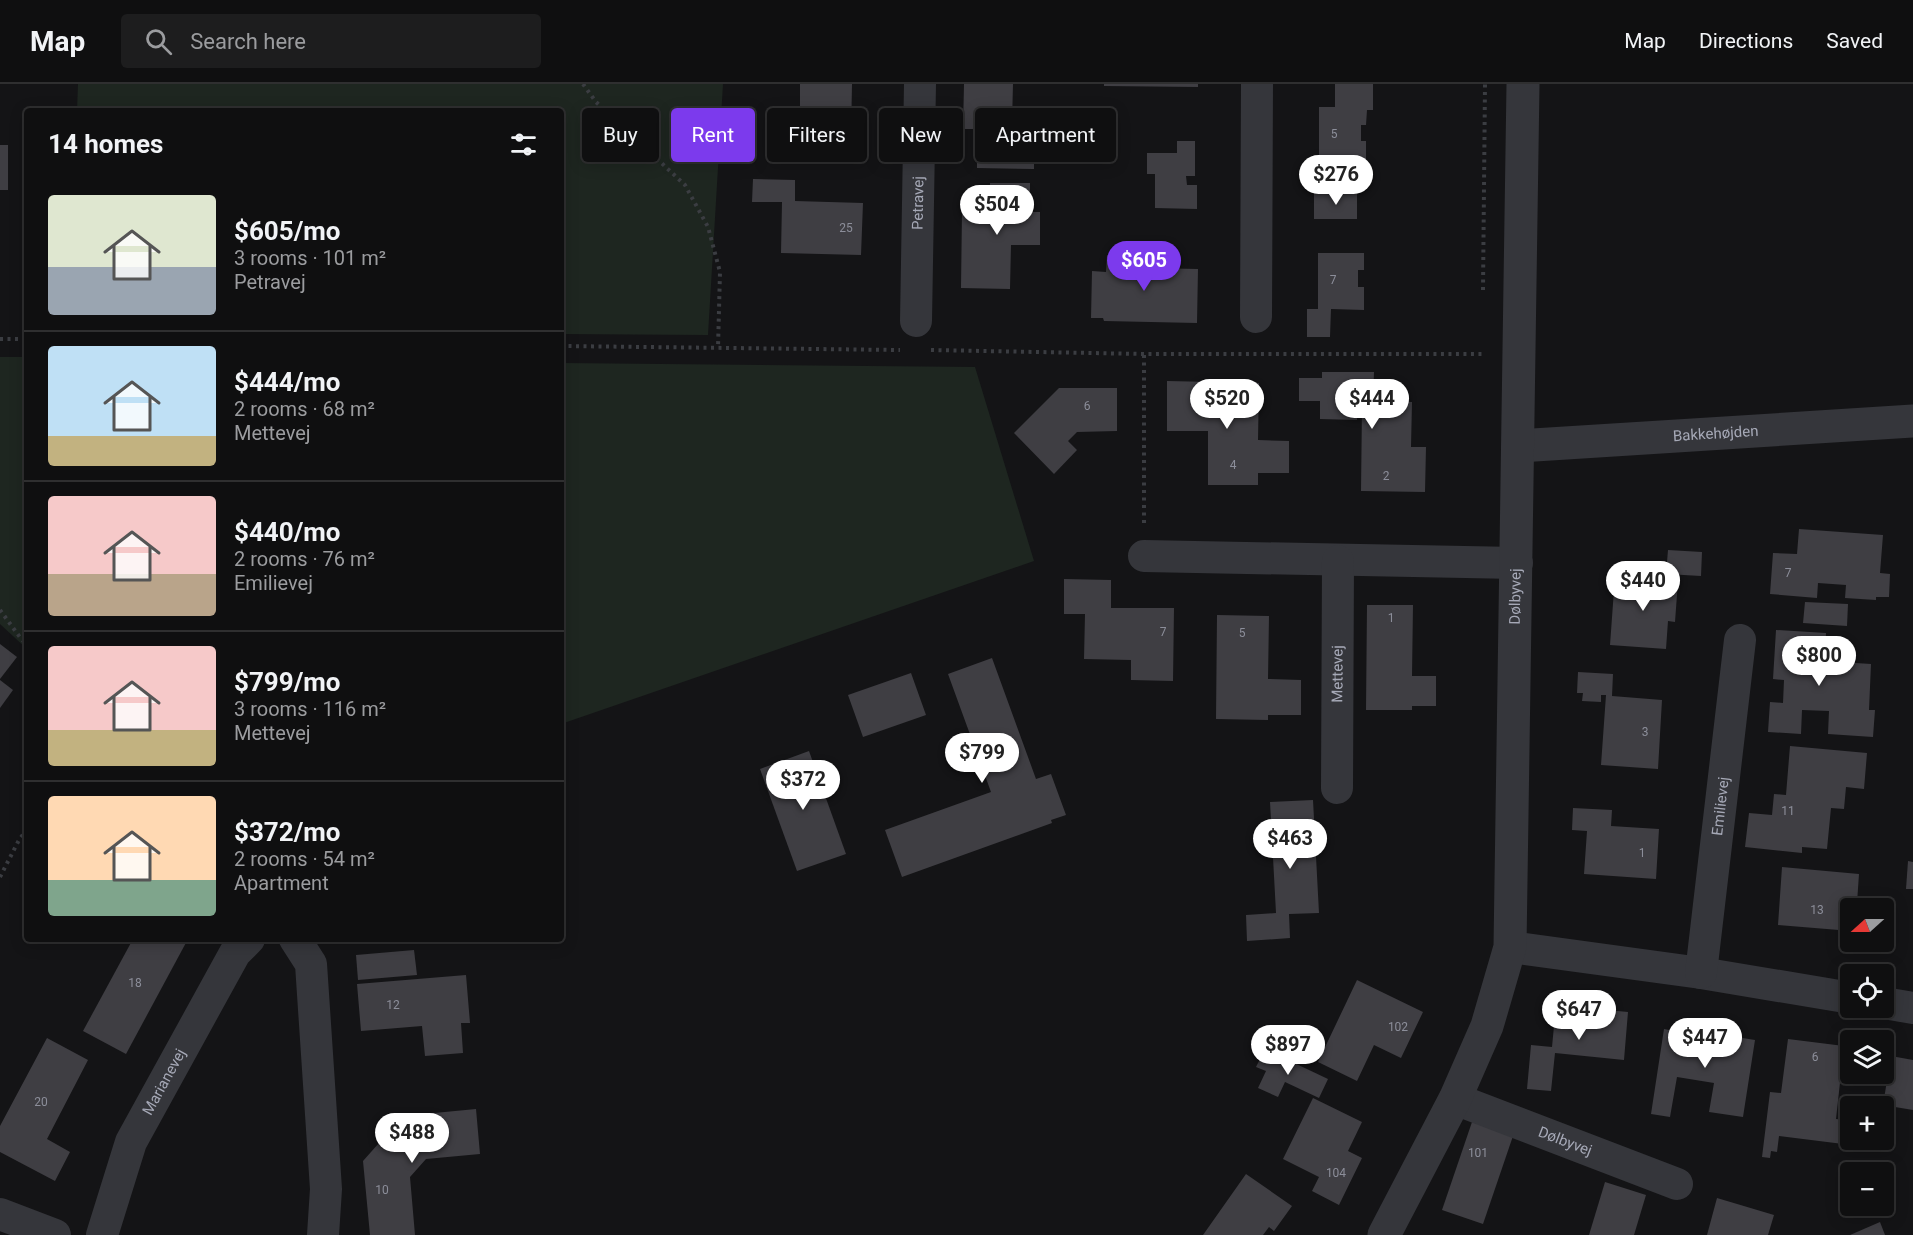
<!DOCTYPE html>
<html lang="en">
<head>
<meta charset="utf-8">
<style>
  body { margin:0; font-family:Roboto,sans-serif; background:#1d1d1e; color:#f1f3f6; height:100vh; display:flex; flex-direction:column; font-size:22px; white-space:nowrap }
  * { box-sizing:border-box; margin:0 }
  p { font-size:20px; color:#9b9c9f }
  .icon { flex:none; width:33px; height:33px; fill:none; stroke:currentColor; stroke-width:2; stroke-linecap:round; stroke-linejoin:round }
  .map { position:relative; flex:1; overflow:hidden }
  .panel { position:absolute; left:24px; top:24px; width:540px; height:834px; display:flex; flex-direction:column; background:#0f0f10; border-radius:6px; box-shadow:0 3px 15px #0003,0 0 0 2px #2f2f30 }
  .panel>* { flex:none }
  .hud { position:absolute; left:582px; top:24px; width:570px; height:54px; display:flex; gap:12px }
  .needle { width:39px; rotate:249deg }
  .fabs { position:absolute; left:1840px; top:814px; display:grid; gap:12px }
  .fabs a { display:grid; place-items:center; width:54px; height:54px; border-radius:6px; background:#0f0f10; box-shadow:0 3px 15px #0003,0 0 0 2px #2f2f30; font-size:30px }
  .price { position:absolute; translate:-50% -51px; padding:0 14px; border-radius:21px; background:#fff; color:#222; font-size:20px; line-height:39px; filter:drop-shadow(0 2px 3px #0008) }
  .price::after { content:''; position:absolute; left:50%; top:36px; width:18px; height:14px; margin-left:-9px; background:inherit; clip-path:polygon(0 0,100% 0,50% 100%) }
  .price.on { background:#7c3aed; color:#fff }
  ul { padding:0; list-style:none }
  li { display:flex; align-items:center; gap:18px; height:150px; padding:0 24px }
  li+li { border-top:2px solid #2f2f30 }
  li span { display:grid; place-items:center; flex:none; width:168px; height:120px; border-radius:6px; color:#555 }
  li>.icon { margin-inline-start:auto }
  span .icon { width:72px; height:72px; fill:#fffc; stroke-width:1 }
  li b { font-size:26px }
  h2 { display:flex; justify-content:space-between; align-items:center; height:72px; padding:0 24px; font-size:26px }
  .chip { padding:0 21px; border-radius:6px; background:#0f0f10; box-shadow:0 3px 15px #0003,0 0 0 2px #2f2f30; font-size:21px; line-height:54px }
  .chip.on { background:#7c3aed; color:#fff }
  header { display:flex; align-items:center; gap:36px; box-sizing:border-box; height:84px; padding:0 30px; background:#0f0f10; border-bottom:2px solid #2f2f30 }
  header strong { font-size:28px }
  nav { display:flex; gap:33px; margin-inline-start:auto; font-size:21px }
  .search { width:420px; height:54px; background:#1d1d1e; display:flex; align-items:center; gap:15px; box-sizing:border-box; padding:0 21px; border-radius:6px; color:#9b9c9f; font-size:22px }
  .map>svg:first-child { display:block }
  .green { fill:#1e2620 }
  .building { fill:#3f3e43 }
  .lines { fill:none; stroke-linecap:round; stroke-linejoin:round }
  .path { stroke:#3b3d42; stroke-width:4; stroke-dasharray:3 4.5; stroke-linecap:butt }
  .minor { stroke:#35363b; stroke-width:32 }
  .tertiary { stroke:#35363b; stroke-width:33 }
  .labels { text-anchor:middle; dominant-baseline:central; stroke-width:4.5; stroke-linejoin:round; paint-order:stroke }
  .number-label { font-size:12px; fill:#8c8e9a }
  .street-label { font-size:15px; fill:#a6a9b7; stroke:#0f0f11 }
</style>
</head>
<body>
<header>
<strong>Map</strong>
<div class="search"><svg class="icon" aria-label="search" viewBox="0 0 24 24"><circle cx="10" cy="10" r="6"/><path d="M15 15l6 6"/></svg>Search here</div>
<nav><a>Map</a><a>Directions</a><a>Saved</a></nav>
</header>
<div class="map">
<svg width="1913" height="1151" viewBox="0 0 1913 1151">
  <rect width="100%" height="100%" fill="#141416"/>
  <g class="green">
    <path d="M78,0H723L708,251L561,250V27H77Z"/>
    <path d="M0,273H27V565L0,540Z"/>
    <path d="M561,279L975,283L1034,477L561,640Z"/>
  </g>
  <g class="building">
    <path d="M800,0H852L851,52L800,51Z"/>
    <path d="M964,0H1013L1012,39H1034V85L977,84V45H963Z"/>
    <path d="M1104,0H1198V3L1104,2Z"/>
    <path d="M1335,0H1373V26H1367L1366,41H1361V57H1366V78H1319V23H1335Z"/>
    <path d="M1177,57H1195V92H1186L1187,101H1197V125L1155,124V90H1147V69H1177Z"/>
    <rect x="0" y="61" width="8" height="45"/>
    <path d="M1316,88L1361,89V106L1316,105Z"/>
    <path d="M753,95L795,96V117L863,119L861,171L781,169L782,118H752Z"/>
    <path d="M990,99H1030V128H1040V161H1011L1010,205L961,204L962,127H989Z"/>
    <rect x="1314" y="109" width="43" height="26"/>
    <path d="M1318,169H1364V186H1358V203H1364V226L1331,225L1330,253H1307V225H1318Z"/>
    <path d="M1107,171L1150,172V184L1198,185L1197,239L1104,237L1103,234H1091L1092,187L1106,188Z"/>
    <path d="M1322,288H1374L1373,317L1412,318L1411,363H1426L1425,408L1361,407L1362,322H1357V336L1320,335V317H1299V294H1322Z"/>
    <path d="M1167,297L1259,299L1258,356L1289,357V389H1258V401H1208V347H1167Z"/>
    <path d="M1059,304H1117V347L1077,348L1068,357L1077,366L1054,390L1014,349Z"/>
    <path d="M1799,445L1883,451L1880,489L1890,490L1889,513H1876V516L1845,514L1846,501L1818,499L1817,514L1770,510L1773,469L1797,470Z"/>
    <path d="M1668,466L1702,468L1701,492L1666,490Z"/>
    <path d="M1615,492L1678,497L1675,538L1668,537L1666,565L1610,561Z"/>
    <path d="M1064,495L1111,496V524H1174L1173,597L1131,596V576L1084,575L1085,530H1064Z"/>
    <path d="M1805,518L1848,520L1847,542L1803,539Z"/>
    <path d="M1367,521H1413L1412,592H1436V622H1412V626H1366Z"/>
    <path d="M1217,531L1269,532L1268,595L1301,596V631H1268V636L1216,635Z"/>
    <path d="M1776,546L1826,549L1825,577L1871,580L1869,626H1875L1873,653L1828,650L1829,627L1802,626L1801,650L1768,648L1770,618L1783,619L1784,596L1773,595Z"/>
    <path d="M0,560L17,573L0,595Z"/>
    <path d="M992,574L1036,695L1051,690L1066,731L1051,736L1052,739L902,793L885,746L991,708L948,590Z"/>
    <path d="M1578,588L1613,590L1612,612L1662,616L1658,685L1601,681L1606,611H1601V618L1582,617L1583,609H1577Z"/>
    <path d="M911,589L926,631L863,653L848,611Z"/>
    <path d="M0,596L13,606L0,624Z"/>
    <path d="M1790,662L1867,669L1864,705L1846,703L1844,725L1831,724L1827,765L1802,763V769L1745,763L1749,729L1772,731L1774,710L1786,711Z"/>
    <path d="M809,667L846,770L797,787L760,685Z"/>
    <path d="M1313,716L1319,829L1289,830L1290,854L1247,857L1246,831L1276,829L1270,718Z"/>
    <path d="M1573,724L1612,726L1611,742L1659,745L1656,795L1584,790L1587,747L1572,746Z"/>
    <path d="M1908,777L1913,778V805H1906Z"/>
    <path d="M1782,783L1859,790L1857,819L1867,820L1866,825H1851V847L1778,841Z"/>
    <path d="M133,855H188L126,970L83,947Z"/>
    <path d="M414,866L417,891L358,896L356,871Z"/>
    <path d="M466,891L470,939H461L463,969L425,972L422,942L361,947L357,900Z"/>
    <path d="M1357,896L1423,928L1401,974L1374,961L1357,997L1318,978Z"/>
    <path d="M1556,921L1628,928L1624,976L1555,969L1551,1007L1527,1005L1531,961L1552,963Z"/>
    <path d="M1680,944L1755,956L1743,1033L1709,1028L1714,999L1677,993L1670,1033L1651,1030L1664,945L1679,948Z"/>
    <path d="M47,954L88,976L47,1055L70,1068L55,1097L0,1068V1042Z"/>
    <path d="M1788,955L1844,962L1836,1035L1846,1036L1843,1060L1779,1052L1777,1068L1771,1067L1770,1074L1762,1073L1770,1008L1781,1009Z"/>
    <path d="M1265,965L1328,995L1319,1014L1285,998L1278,1013L1258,1004L1266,987L1256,983Z"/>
    <path d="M1891,972L1913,976V1026L1883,1021Z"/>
    <path d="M1313,1014L1362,1038L1348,1067L1362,1074L1339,1121L1312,1107L1319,1093L1283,1075Z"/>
    <path d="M476,1025L480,1070L426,1075L410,1093L415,1151H370L363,1077L403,1032Z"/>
    <path d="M1472,1038L1513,1052L1483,1140L1442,1126Z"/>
    <path d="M1246,1090L1292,1122L1274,1147L1269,1143L1263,1151H1203Z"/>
    <path d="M1605,1098L1646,1111L1634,1151H1589Z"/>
    <path d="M1717,1114L1774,1131L1768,1151H1707Z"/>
    <path d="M1880,1138L1885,1151H1850Z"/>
  </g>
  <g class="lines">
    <g class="path">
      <path d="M583,0L596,18L685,101L708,143L720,188L718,264"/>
      <path d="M1483,206L1485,0"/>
      <path d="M0,255H27"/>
      <path d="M561,262L900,266"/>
      <path d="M931,266L1144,270H1482"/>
      <path d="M1144,439V270"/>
      <path d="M0,526L22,556L27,560"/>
      <path d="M0,793L19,756L27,745"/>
    </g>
    <g class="minor">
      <path d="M1256,233L1257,0"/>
      <path id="s1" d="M916,237L920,0"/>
      <path d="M1144,472L1517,479"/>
      <path id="s2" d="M1337,704L1338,477"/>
      <path d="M295,855L311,880L326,1105L323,1151"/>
      <path d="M1510,863L1701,889L1851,914"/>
      <path id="s3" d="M1701,889L1740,556"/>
      <path d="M1884,919L1913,924"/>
      <path id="s4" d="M1455,1015L1677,1100"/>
      <path d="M0,1130L55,1151"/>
      <path id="s5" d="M102,1151L131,1058L235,869L249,855"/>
    </g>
    <g class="tertiary">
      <path id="s6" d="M1518,362L1913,337"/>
      <path id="s7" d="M1384,1151L1455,1015L1487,942L1510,863L1523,0"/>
    </g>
  </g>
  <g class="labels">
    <g class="number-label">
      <text x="1334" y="50">5</text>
      <text x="846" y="144">25</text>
      <text x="1333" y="196">7</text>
      <text x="1087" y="322">6</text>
      <text x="1233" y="381">4</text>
      <text x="1386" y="392">2</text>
      <text x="1788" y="489">7</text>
      <text x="1391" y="534">1</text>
      <text x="1163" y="548">7</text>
      <text x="1242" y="549">5</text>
      <text x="1645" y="648">3</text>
      <text x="1788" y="727">11</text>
      <text x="1642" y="769">1</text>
      <text x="1817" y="826">13</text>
      <text x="135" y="899">18</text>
      <text x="393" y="921">12</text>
      <text x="1398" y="943">102</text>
      <text x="1815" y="973">6</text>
      <text x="41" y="1018">20</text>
      <text x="1478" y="1069">101</text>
      <text x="1336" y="1089">104</text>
      <text x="382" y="1106">10</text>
    </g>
    <g class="street-label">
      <text stroke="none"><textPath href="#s1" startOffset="118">Petravej</textPath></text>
      <text stroke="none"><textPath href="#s6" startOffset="198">Bakkehøjden</textPath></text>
      <text stroke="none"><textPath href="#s7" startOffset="666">Dølbyvej</textPath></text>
      <text stroke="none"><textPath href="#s2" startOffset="114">Mettevej</textPath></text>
      <text stroke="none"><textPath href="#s3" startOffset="168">Emilievej</textPath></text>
      <text stroke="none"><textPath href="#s5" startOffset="166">Marianevej</textPath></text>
      <text stroke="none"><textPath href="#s4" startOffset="118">Dølbyvej</textPath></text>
    </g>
  </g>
</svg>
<div class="fabs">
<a><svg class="needle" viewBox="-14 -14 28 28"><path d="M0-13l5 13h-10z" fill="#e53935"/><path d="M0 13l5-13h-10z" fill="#9b9c9f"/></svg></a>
<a><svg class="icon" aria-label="locate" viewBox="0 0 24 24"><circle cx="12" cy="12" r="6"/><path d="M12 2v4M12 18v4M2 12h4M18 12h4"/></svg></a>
<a><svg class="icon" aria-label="layers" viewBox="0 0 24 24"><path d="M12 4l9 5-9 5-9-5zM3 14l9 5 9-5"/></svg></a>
<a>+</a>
<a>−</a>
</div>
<b class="price" style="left:1336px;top:122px">$276</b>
<b class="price" style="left:997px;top:152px">$504</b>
<b class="price on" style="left:1144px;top:208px">$605</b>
<b class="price" style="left:1227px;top:346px">$520</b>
<b class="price" style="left:1372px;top:346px">$444</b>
<b class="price" style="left:1643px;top:528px">$440</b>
<b class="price" style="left:1819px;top:603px">$800</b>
<b class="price" style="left:982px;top:700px">$799</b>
<b class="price" style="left:803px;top:727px">$372</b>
<b class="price" style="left:1290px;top:786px">$463</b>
<b class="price" style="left:1579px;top:957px">$647</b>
<b class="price" style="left:1705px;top:985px">$447</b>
<b class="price" style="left:1288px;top:992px">$897</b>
<b class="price" style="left:412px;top:1080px">$488</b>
<div class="hud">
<a class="chip">Buy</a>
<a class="chip on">Rent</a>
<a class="chip">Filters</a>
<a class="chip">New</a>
<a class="chip">Apartment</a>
</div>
<section class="panel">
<h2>14 homes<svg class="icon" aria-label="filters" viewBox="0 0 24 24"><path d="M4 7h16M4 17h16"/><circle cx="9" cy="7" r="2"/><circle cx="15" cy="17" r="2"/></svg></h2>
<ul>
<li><span style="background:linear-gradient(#dfe7d0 60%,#9aa5b1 0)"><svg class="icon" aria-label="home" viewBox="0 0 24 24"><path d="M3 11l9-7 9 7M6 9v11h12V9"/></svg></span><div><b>$605/mo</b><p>3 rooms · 101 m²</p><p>Petravej</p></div></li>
<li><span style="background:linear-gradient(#bfe0f5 75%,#c2b280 0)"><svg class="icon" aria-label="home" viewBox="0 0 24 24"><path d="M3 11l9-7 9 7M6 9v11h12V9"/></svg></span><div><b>$444/mo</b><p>2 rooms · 68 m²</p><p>Mettevej</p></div></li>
<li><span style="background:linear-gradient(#f6c9c9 65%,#b9a48a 0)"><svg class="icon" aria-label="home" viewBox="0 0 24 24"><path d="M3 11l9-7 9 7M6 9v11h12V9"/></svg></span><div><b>$440/mo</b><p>2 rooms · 76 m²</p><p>Emilievej</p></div></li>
<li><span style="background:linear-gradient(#f6c9c9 70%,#c2b280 0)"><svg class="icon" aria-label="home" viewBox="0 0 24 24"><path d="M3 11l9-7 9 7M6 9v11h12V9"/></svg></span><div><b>$799/mo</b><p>3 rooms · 116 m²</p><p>Mettevej</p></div></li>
<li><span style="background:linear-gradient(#ffd9b3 70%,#7fa58c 0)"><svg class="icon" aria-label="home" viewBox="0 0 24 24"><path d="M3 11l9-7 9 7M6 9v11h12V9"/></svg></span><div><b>$372/mo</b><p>2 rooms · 54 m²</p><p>Apartment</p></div></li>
</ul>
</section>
</div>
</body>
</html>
